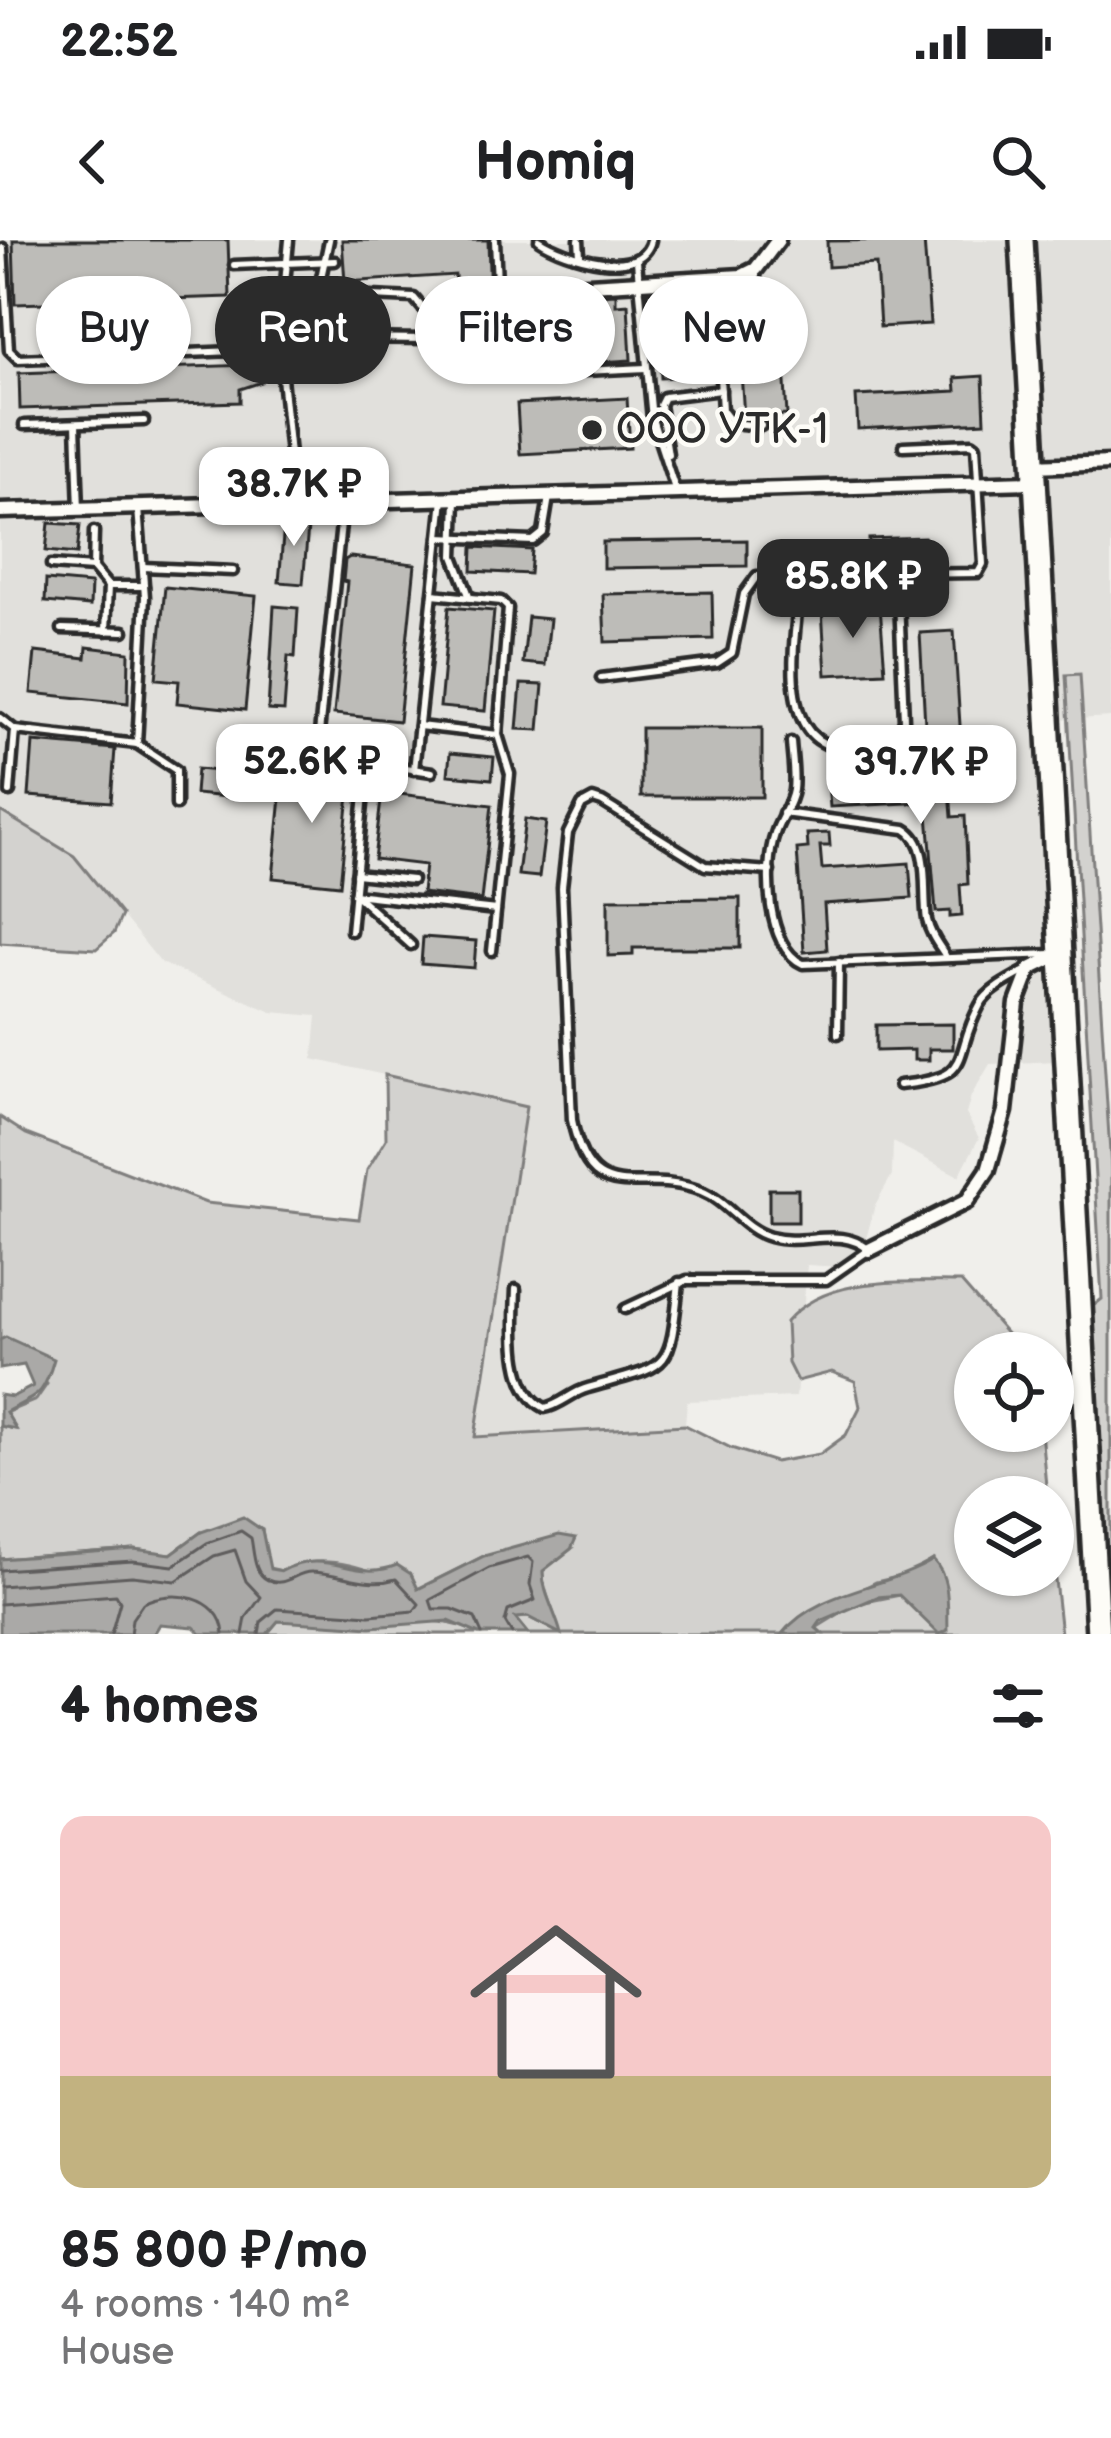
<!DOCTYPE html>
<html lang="en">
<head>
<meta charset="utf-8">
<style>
  body { margin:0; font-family:"Balsamiq Sans",sans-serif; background:#f6f6f6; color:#202124; height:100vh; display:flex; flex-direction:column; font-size:45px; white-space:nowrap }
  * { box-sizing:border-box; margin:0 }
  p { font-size:39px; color:#757577 }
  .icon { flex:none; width:66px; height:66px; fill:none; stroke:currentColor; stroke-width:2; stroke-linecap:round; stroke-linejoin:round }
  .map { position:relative; height:1394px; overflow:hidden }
  .side { display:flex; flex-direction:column; background:#fff; flex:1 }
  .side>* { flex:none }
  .hud { position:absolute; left:36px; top:36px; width:1041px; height:108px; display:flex; gap:24px }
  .controls { position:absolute; left:954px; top:1092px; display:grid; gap:24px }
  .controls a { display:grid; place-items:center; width:120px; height:120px; border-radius:50%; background:#fff; box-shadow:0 3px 9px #0004; font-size:60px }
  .price { position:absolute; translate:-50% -102px; padding:0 27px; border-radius:24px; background:#fff; color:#222; font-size:39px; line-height:78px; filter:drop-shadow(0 3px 6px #0008) }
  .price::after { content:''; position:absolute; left:50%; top:72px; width:36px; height:27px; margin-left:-18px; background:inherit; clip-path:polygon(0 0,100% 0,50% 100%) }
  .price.selected { background:#2b2b2b; color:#fff }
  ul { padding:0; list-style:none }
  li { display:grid; align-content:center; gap:24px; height:636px; padding:0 60px }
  li span { display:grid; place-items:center; height:372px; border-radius:24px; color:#555 }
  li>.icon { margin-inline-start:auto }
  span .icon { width:216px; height:216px; fill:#fffc; stroke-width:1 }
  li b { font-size:51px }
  h2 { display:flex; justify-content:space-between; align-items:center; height:144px; padding:0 60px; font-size:51px }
  .pill { padding:0 42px; border-radius:54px; background:#fff; box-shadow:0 3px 9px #0004; font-size:42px; line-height:108px }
  .pill.selected { background:#2b2b2b; color:#fff }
  .status { display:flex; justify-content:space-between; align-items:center; height:84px; padding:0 60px; background:#fff; direction:ltr }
  .status svg { height:33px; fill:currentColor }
  header { display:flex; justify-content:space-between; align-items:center; height:156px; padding:0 60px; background:#fff; font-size:54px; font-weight:800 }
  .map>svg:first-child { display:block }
  .built { fill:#e1e0dc }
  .green { fill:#d3d2cf; stroke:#7f7e7d; stroke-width:3 }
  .water { fill:#aaa9a7; stroke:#777775; stroke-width:3 }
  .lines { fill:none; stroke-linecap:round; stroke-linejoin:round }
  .shore { stroke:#5e5d5d; stroke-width:3 }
  .building { fill:#bdbcb8; stroke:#2b2b2b; stroke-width:3 }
  .lane-casing { stroke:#2b2b2b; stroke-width:15 }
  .street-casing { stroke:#2b2b2b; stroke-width:21 }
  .primary-casing { stroke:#2b2b2b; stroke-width:30 }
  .lane { stroke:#fdfcf7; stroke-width:6 }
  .street { stroke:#fdfcf7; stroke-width:12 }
  .primary { stroke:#fdfcf7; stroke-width:21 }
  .poi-dot { fill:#2b2b2b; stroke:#fdfcf7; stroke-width:4.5 }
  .labels { text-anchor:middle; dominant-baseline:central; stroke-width:9; stroke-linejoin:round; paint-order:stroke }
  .poi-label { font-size:42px; fill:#2b2b2b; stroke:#fdfcf7; text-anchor:start }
</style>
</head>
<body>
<div class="status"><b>22:52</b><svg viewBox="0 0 49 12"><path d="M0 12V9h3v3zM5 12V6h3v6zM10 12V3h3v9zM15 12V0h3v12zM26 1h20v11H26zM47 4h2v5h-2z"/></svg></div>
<header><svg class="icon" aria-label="back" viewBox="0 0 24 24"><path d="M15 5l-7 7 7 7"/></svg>Homiq<svg class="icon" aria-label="search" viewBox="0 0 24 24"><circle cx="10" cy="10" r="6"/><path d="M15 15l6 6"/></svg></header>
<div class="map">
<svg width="1111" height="1394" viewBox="0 0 1111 1394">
  <rect width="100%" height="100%" fill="#f0efeb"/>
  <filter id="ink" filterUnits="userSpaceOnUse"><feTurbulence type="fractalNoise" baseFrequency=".00833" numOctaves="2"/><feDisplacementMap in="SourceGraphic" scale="24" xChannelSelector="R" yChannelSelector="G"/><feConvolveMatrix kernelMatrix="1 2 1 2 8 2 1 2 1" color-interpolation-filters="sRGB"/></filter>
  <g filter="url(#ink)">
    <path class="built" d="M0,0H1111V477L1042,481L1057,821L990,824L971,856L966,874L979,898L959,936L893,902L892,935L875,965L866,999L841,1027L807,1025L796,1157L687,1161L685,1185L475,1197L526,867L313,819L317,776L272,772L161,723L74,616L0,571Z"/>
    <g class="green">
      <path d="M1080,434L1111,929V1394H1105L1088,1070L1102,1059L1066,435Z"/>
      <path d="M0,571L74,616L122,675L114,693L96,709L0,703Z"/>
      <path d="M385,835L526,867L475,1197L685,1185L731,1208L775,1222L820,1214L846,1195L860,1167L855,1141L832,1132L797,1141L788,1123L786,1082C826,1035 902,1042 961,1042L1023,1113H975V1191H1041L1047,1257H975V1335H1053V1322L1061,1394H823L816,1388L855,1364L900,1355L939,1393L933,1320L910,1334L876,1342L788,1387L782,1394H528L514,1377H528L559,1393C556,1371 542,1352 543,1330L571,1309L484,1316L417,1349C375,1331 323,1309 282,1331L269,1328L262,1290L201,1292L171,1314L133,1309L0,1319V1186L15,1189L5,1173L36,1160L47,1144L7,1098L0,1100V877L26,894L206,963L359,979L367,930L386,899Z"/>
      <path d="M315,1380C369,1394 430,1366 479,1394H267L278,1381Z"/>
    </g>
    <g class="water">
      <path d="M6,1097L54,1119C43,1158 38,1154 6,1172L16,1189L0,1186V1155L12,1157L33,1146L24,1125L0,1129V1100Z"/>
      <path d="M243,1277L262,1290L270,1329L282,1331C328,1306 353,1343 397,1325L411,1334L418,1349L484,1316L559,1295L576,1298L571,1309L543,1331C542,1352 556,1373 561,1394L528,1377L515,1378L528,1394H479L449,1381L371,1387L278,1381L267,1394H201L194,1387L160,1384L154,1394H0V1319L134,1309L171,1314L201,1292Z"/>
      <path d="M933,1320C951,1338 947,1366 948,1390L939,1394L899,1355L877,1357L821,1381L816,1388L823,1394H782C818,1349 888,1348 933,1320Z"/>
    </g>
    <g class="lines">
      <g class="shore">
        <path d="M0,1330L133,1321L173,1326L207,1303L241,1291L251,1298C254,1311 253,1334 268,1340C286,1348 296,1331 312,1332C342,1333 366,1348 396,1339L419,1364L414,1371L370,1375L277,1369L261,1382L259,1394"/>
        <path d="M0,1346L132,1336L176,1341L214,1316L235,1310L246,1341L261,1357L246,1378L243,1394"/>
        <path d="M0,1364L116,1355L120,1362L111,1394"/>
        <path d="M130,1394L132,1379L143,1363C172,1348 221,1356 224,1394"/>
        <path d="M482,1394L475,1378L452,1369H433L430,1360L489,1328L528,1317L533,1322L530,1345L535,1360L508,1371L505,1382L512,1394"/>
      </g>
    </g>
    <g class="building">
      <path d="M13,0H228L230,57L15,64Z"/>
      <path d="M342,0H488L491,89L459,91L455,35L345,42Z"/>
      <path d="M924,0L930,84L880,87L876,24L828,27L827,1Z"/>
      <path d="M691,50L696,136L661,138L657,64H649L647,52Z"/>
      <path d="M616,54V65L628,64L631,120L600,122V113L566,115V124L534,126L535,137L511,138L506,72L532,70L531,59Z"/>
      <path d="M782,93L787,175L744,177L741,132L727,133L725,96Z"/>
      <path d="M72,107H94L88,116L95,130L252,125V130H262V142L240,149V162L20,169L19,133L72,131L79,118Z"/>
      <path d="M983,136L985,182L858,189L856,156L956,151L955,138Z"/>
      <path d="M627,158L630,208L520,214L517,164Z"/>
      <path d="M285,274L309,276L303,344L279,342Z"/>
      <path d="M49,283L80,285L77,314L46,311Z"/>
      <path d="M924,297L925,326L870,327L869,299Z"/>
      <path d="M747,300V326L603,328V302Z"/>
      <path d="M473,307L532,310L530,334L472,331Z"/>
      <path d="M350,317L415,324L399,481L334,474L347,342L343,341L345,320Z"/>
      <path d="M46,340L91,344L90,366L45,362Z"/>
      <path d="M165,347L256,356L245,470L177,463L179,441L156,439Z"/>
      <path d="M712,352L713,399L605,402L603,354Z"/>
      <path d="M274,366L298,368L295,417L288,416L284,471L268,470Z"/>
      <path d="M880,366L885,432L826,435L822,369Z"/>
      <path d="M449,367L494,371L485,471L440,467Z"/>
      <path d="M528,377L550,379L545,425L523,423Z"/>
      <path d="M954,391L961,501L926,503L920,393Z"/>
      <path d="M87,407L129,412L128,463L31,453L35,412L86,418Z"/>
      <path d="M521,444L543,445L539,490L517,489Z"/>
      <rect x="641" y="488" width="121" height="69"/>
      <path d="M33,502L115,509L111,562L29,556Z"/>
      <path d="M450,513L494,517L492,539L448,535Z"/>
      <path d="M284,527L351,534L340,645L273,638Z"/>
      <path d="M197,529L230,532L228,557L195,554Z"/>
      <path d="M949,536L952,577L965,576L968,644L960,645L962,676L950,677V671L936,672L927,562L830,567L828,542Z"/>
      <path d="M382,552L492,565L481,660L422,653L425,625L374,619Z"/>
      <path d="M525,579L546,582L539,637L518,635Z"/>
      <path d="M829,593L830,606H820L822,629L909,623L912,658L824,664L827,710L804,712L797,609L808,608L807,594Z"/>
      <path d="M740,658V708H633V715L608,716V659Z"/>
      <path d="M423,697L476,701L474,728L421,724Z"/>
      <path d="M953,784V809H929V820H914V810L876,811V785Z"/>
      <rect x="769" y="949" width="29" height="33"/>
    </g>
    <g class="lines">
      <defs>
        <g id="lane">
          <path d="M289,0L279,109L295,262"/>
          <path d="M539,0C564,17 642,41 651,0"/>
          <path d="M579,0L580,15"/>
          <path d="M3,8L9,110L18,119L72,117"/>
          <path d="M637,21L652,179L676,252"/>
          <path d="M234,25L335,21"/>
          <path d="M756,32V75"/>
          <path d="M714,38L722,170L732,183L761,186"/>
          <path d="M286,52L414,58L468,122L483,127L494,121L499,86L495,0"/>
          <path d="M318,52L329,0"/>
          <path d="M280,97L498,100"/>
          <path d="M95,117L279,109"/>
          <path d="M542,133L646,128"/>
          <path d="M76,184L79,270"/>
          <path d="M24,185L144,181"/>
          <path d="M668,214L660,165L664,157L721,150"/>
          <path d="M456,259L454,316L470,358"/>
          <path d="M343,265L318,503L333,517L432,532"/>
          <path d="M439,297L533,301L543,293L549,257"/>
          <path d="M51,325L93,328L108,346L106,391"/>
          <path d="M143,327L233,331"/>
          <path d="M93,328L94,291"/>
          <path d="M801,334C798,384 770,503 843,508C864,510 880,505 898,495L904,480L898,335"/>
          <path d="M108,346H144"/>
          <path d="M433,354L501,361L508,368L498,495L510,534L492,711"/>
          <path d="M62,389L124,391"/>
          <path d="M601,438L717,423L732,413L744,354L757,336L978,333L983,324L976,206L972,203L903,206"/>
          <path d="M0,478L15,490L137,504L176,530V565"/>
          <path d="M419,486L498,495"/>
          <path d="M791,502C792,518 795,535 793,550C791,565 779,580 775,594C763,629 767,708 803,724L1052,714"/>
          <path d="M137,504L145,357L138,268"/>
          <path d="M414,530L443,259"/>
          <path d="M10,552L15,490"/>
          <path d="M783,573L905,589C932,604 922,653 927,680C930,694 938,704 945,715"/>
          <path d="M356,634L412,640"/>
          <path d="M354,654L496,670"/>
          <path d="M357,656L411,705"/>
          <path d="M351,691L367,522"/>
          <path d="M838,794L839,722"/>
          <path d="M899,845C978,837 950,820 980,765C988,750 1012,738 1027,730"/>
          <path d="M516,1049C515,1083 508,1150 545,1168C561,1165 572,1152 588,1148C673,1124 669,1133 679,1042"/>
          <path d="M625,1069L687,1040H826L869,1010C840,985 804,1007 770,997C743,990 727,961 701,951C638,926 591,975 572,880L562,647L568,593L582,565L593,559L602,562L705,626L770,631"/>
        </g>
        <g id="street">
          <path d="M521,49L742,36L756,29L778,0"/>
          <path d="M1034,226L1111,223"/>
          <path d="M0,271L1035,242"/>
          <path d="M869,1010L967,961L988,930L1005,871L1017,763L1030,729L1060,714"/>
        </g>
        <path id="primary" d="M1022,0L1098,1394"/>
      </defs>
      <use href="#lane" class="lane-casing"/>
      <use href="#street" class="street-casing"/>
      <use href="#primary" class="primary-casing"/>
      <use href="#lane" class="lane"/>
      <use href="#street" class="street"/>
      <use href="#primary" class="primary"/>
    </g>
  </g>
  <circle class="poi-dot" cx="592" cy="190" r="12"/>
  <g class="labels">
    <g class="poi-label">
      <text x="616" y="190">ООО УТК-1</text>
    </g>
  </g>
</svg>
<div class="controls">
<a><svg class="icon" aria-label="locate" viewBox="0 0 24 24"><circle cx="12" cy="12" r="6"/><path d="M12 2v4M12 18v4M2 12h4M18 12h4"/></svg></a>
<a><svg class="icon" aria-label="layers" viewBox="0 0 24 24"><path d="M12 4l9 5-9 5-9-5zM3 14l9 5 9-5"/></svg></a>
</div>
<b class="price" style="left:294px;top:309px">38.7K ₽</b>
<b class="price selected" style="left:853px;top:401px">85.8K ₽</b>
<b class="price" style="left:312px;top:586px">52.6K ₽</b>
<b class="price" style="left:921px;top:587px">39.7K ₽</b>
<div class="hud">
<a class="pill">Buy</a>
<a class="pill selected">Rent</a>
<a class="pill">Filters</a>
<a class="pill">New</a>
</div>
</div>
<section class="side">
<h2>4 homes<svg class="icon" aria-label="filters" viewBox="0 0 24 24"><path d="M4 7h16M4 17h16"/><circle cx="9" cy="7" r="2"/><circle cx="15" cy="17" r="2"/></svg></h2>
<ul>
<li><span style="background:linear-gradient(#f6c9c9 70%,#c2b280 0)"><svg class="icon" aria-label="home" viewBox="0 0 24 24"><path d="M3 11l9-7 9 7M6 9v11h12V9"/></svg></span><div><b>85 800 ₽/mo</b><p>4 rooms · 140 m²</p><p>House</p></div></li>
</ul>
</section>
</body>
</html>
